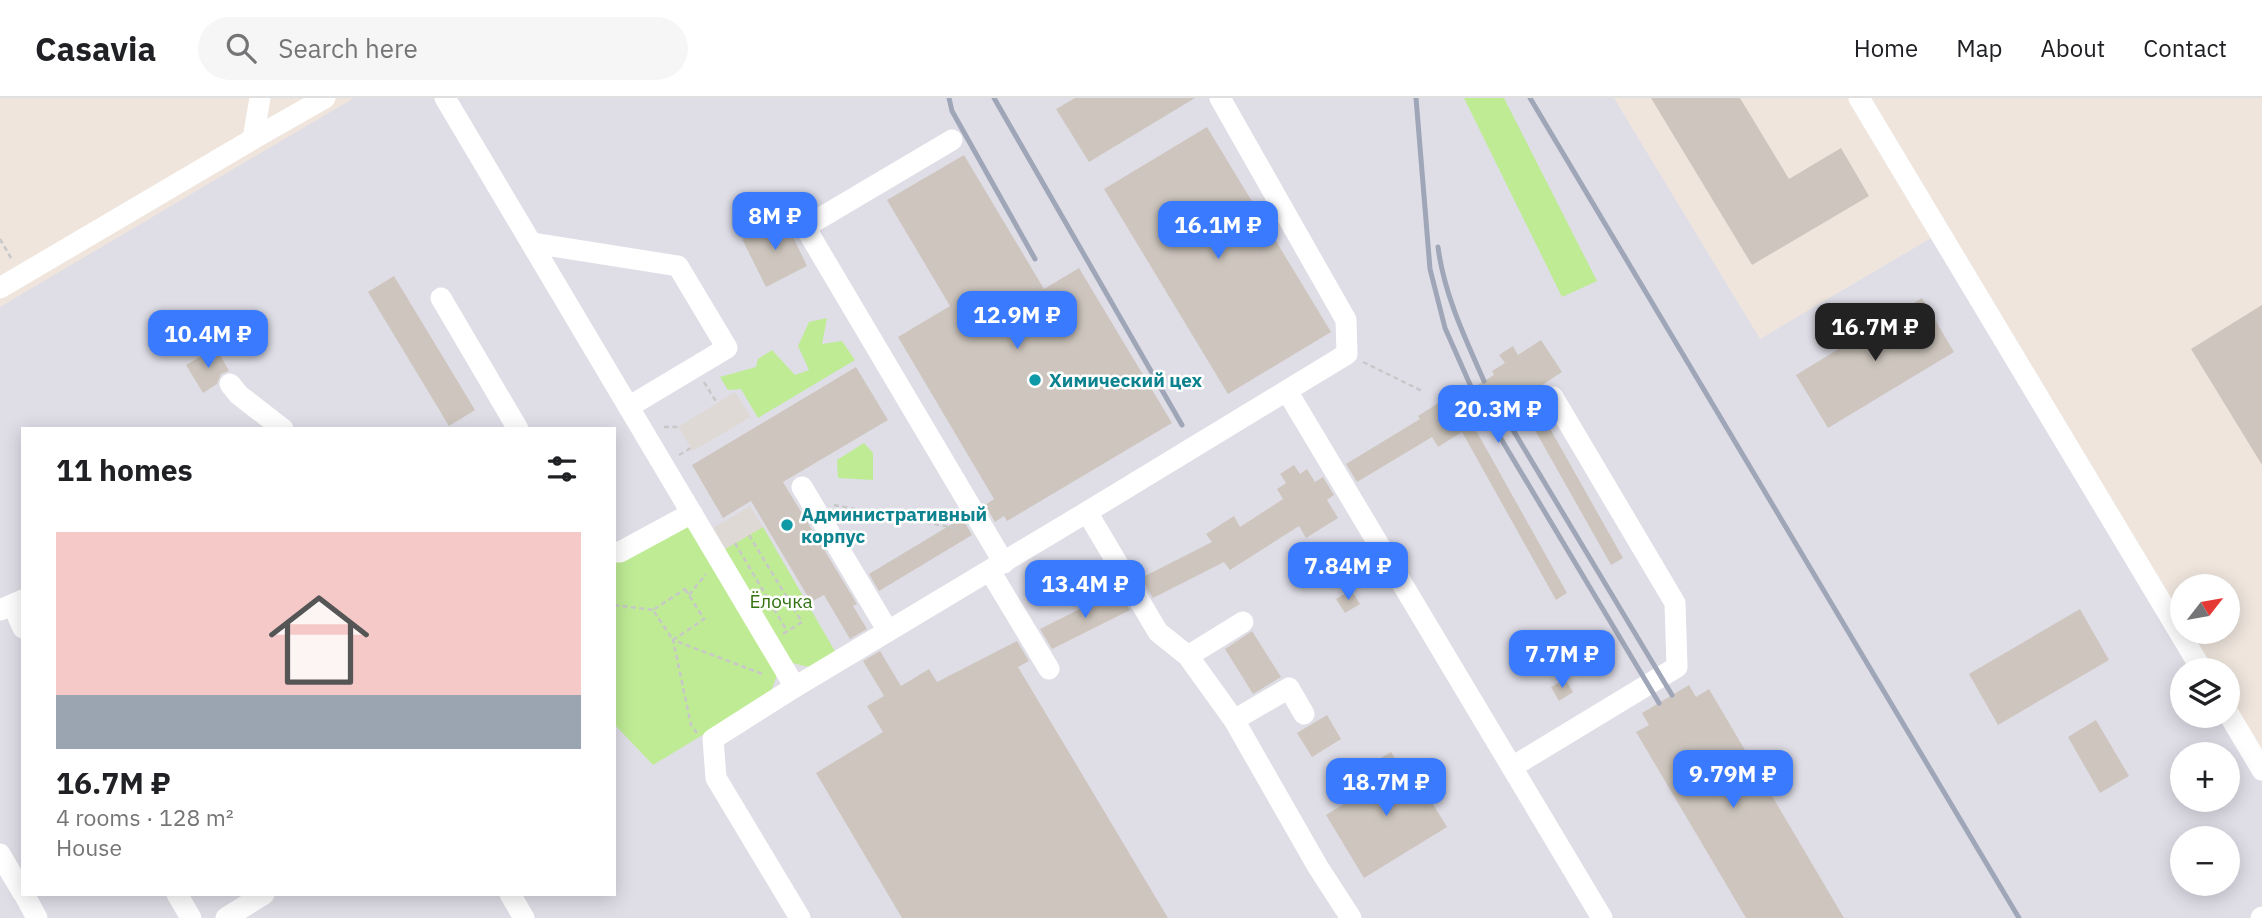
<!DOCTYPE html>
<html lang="en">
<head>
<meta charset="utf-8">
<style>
  body { margin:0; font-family:"IBM Plex Sans",sans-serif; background:#f6f6f6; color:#202124; height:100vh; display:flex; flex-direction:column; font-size:26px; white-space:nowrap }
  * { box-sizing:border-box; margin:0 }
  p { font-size:23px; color:#757577 }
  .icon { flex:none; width:38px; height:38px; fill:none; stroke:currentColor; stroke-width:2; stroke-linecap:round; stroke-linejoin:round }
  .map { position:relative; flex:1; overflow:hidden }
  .sheet { position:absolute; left:21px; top:329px; width:595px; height:469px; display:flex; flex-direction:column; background:#fff; border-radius:0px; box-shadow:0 4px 18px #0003 }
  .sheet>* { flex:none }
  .needle { width:46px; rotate:59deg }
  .tools { position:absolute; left:2170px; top:476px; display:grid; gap:14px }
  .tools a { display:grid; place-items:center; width:70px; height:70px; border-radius:50%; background:#fff; box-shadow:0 4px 18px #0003; font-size:35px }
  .price { position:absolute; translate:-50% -60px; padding:0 16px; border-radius:14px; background:#3a7aff; color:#fff; font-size:23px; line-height:46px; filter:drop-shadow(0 2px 4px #0008) }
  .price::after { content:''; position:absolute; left:50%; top:42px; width:21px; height:16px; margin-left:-10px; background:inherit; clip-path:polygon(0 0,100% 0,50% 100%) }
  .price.selected { background:#222; color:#fff }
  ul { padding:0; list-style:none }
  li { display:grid; align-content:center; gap:14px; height:371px; padding:0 35px }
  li+li { border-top:2px solid #e0e0e0 }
  li span { display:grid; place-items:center; height:217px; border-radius:0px; color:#555 }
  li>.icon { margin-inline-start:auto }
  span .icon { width:126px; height:126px; fill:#fffc; stroke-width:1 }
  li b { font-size:30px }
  h2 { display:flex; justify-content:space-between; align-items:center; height:84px; padding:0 35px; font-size:30px }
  header { display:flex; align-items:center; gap:42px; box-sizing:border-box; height:98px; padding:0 35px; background:#fff; border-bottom:2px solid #e0e0e0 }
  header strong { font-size:33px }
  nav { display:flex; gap:38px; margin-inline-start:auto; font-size:24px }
  .search { width:490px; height:63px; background:#f6f6f6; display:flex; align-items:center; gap:18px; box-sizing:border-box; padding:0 24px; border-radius:38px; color:#757577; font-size:26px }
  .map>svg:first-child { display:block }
  .industrial { fill:#dfdee7; fill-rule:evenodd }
  .green { fill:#beeb94 }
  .plaza { fill:#dfd9d5 }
  .building { fill:#cec6be }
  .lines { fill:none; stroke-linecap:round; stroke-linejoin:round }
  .path { stroke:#c8c8c8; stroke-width:2.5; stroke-dasharray:5 3.5; stroke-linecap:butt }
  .minor { stroke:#fff; stroke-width:21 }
  .rail { stroke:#9fa6b8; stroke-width:5 }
  .culture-dot { fill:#0f9aa8; stroke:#fff; stroke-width:2.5 }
  .labels { text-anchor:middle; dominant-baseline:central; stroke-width:5; stroke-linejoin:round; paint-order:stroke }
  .culture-label { font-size:19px; font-weight:bold; fill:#0d838f; stroke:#fff; text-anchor:start }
  .park-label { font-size:19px; fill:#337312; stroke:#fff }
</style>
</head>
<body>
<header>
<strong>Casavia</strong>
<div class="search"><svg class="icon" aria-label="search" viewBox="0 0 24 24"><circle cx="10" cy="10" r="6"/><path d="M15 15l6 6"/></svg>Search here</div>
<nav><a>Home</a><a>Map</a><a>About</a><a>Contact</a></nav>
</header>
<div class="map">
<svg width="2262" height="820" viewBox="0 0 2262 820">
  <rect width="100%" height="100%" fill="#efe5dd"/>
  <path class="industrial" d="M354,0H1614L1760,241L1931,140L2195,572H2182V618H2223L2262,684V820H0V209ZM23,331H614V796H23ZM2182,656H2228V702H2182ZM2182,740H2228V786H2182Z"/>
  <g class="green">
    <path d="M1464,0H1504L1597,183L1562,199Z"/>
    <path d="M827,220L822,246L842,243L855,262L758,320L741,291L728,292L720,279L756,269L758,261L772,252L795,277L809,272L798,248L809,224Z"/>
    <path d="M864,345L873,355V382L838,380L837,362Z"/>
    <path d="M690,422L779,572L770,596L653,667L614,626V461Z"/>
    <path d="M763,429L836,555L813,570L792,565L725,451Z"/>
  </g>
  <g class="plaza">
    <path d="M735,294L751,319L693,353L678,329Z"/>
    <path d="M750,408L763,429L725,451L713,430Z"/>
  </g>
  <g class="building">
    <path d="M1075,0H1195L1089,64L1056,11Z"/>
    <path d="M1651,0H1740L1789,81L1841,50L1869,98L1752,167Z"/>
    <path d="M1207,29L1331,234L1228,296L1104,91Z"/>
    <path d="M964,57L1044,191L1079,170L1172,325L1007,423L1004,418L995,424L985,407L994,401L898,239L950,208L887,102Z"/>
    <path d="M784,120L807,168L766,189L742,141Z"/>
    <path d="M394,178L475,312L449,328L368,194Z"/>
    <path d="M1922,200L1954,254L1828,330L1796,277Z"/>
    <path d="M2262,207V367L2191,251Z"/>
    <path d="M1541,242L1562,274L1530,295L1623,460L1611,467L1518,302L1512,306L1505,295L1470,316L1476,326L1473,327L1567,495L1556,502L1462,334L1438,349L1432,339L1357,384L1346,366L1420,321L1418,318L1456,294L1459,298L1494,277L1492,273L1505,265L1499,257L1513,248L1518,257Z"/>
    <path d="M216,250L229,273L221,276L217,286L203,295L186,267Z"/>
    <path d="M856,269L888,322L783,384L857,506L853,508L867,531L850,541L824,497L811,504L751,403L723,420L692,367Z"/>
    <path d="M1294,367L1300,376L1307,371L1315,384L1323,379L1334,397L1327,402L1338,420L1306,440L1299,428L1230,472L1224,464L1153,500L1141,480L1212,444L1206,436L1234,418L1240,429L1283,401L1277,391L1286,385L1280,376Z"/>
    <path d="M962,420L972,437L879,493L869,476Z"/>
    <path d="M1118,492L1130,512L1052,551L1040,531Z"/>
    <path d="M1351,492L1360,506L1345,515L1336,501Z"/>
    <path d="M2080,511L2109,562L1998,627L1969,576Z"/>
    <path d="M1252,533L1281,579L1253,596L1225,551Z"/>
    <path d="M1017,543L1029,563L1018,569L1168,820H902L816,675L883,634L867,608L884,598L863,563L880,553L901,588L929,571L937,584Z"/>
    <path d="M1565,581L1573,594L1559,603L1551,589Z"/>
    <path d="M1689,587L1696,599L1709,591L1844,820H1746L1636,634L1649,627L1642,615Z"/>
    <path d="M1327,617L1341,641L1312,659L1297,635Z"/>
    <path d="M2096,622L2129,678L2100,695L2068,639Z"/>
    <path d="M1391,654L1401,670L1408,666L1447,729L1364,780L1326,717L1383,682L1372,665Z"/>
  </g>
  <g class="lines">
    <g class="path">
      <path d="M0,141L11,160"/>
      <path d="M1363,264L1422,293"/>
      <path d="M704,284L717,305"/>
      <path d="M664,329H678"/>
      <path d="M679,357L691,350"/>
      <path d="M834,407L961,431"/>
      <path d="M749,437L802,524L783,536"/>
      <path d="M735,445L787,533"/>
      <path d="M685,491L704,521L673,542L653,512Z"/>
      <path d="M689,497L706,476"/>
      <path d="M614,507L653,512"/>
      <path d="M697,635L691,627L673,542L765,577"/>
    </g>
    <g class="minor">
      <path d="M445,0L795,589L1087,414L1158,534L1188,558L1234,622L1318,769L1351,820"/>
      <path d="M1859,0L2202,572"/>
      <path d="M253,41L325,0"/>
      <path d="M952,42L805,129L1004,465"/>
      <path d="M533,145L678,168L727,250L630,308"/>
      <path d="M0,190L253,41L260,0"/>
      <path d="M441,200L518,331"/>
      <path d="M230,286L239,297L283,331"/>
      <path d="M1287,293L1602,820"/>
      <path d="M802,389L888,533"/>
      <path d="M1087,414L1347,256L1346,222L1220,0"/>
      <path d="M614,454H620L692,415"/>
      <path d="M990,473L1049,571"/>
      <path d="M13,507L23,530"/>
      <path d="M0,512L23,502"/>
      <path d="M1188,558L1243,524"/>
      <path d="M795,589L713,641L716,680L800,820"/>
      <path d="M2228,615L2262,672"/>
      <path d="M1234,622L1289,590L1304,616"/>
      <path d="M1512,669L1677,569L1675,505L1553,299"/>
      <path d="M0,756L23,795"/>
      <path d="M24,796L37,820"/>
      <path d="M177,796L191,820"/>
      <path d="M510,796L524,820"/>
      <path d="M226,820L264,796"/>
      <path d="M2261,820L2262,819"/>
    </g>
    <g class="rail">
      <path d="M949,0L952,13L1035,161"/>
      <path d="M994,0L1182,327"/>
      <path d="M1416,0L1430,171L1445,230L1472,291"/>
      <path d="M1530,0L2019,820"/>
      <path d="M1438,149C1444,196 1465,240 1484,283"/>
      <path d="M1495,302L1672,597"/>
      <path d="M1482,309L1659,605"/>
    </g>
  </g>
  <g class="culture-dot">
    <circle cx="1035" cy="282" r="7"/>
    <circle cx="787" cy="427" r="7"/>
  </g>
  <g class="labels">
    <g class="culture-label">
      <text x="1049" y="282">Химический цех</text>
      <text x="801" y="416">Административный<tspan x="801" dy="22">корпус</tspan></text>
    </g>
    <g class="park-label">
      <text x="781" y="503">Ёлочка</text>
    </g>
  </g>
</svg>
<div class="tools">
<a><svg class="needle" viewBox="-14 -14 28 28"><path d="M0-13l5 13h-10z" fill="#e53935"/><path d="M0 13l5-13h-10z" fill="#757577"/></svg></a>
<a><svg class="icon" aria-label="layers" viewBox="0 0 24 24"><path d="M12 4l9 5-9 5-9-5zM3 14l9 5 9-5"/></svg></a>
<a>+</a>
<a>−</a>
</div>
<b class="price" style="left:775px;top:154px">8M ₽</b>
<b class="price" style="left:1218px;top:163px">16.1M ₽</b>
<b class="price" style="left:1017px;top:253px">12.9M ₽</b>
<b class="price selected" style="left:1875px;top:265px">16.7M ₽</b>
<b class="price" style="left:208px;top:272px">10.4M ₽</b>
<b class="price" style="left:1498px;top:347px">20.3M ₽</b>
<b class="price" style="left:1348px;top:504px">7.84M ₽</b>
<b class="price" style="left:1085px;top:522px">13.4M ₽</b>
<b class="price" style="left:1562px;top:592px">7.7M ₽</b>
<b class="price" style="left:1733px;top:712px">9.79M ₽</b>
<b class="price" style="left:1386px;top:720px">18.7M ₽</b>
<section class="sheet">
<h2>11 homes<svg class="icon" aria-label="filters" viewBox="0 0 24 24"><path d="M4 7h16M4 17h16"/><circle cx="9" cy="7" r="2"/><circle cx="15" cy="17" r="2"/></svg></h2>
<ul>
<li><span style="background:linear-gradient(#f6c9c9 75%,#9aa5b1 0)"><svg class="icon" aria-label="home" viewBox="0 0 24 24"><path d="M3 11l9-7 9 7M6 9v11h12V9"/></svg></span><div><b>16.7M ₽</b><p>4 rooms · 128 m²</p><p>House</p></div></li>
</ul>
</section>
</div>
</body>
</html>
